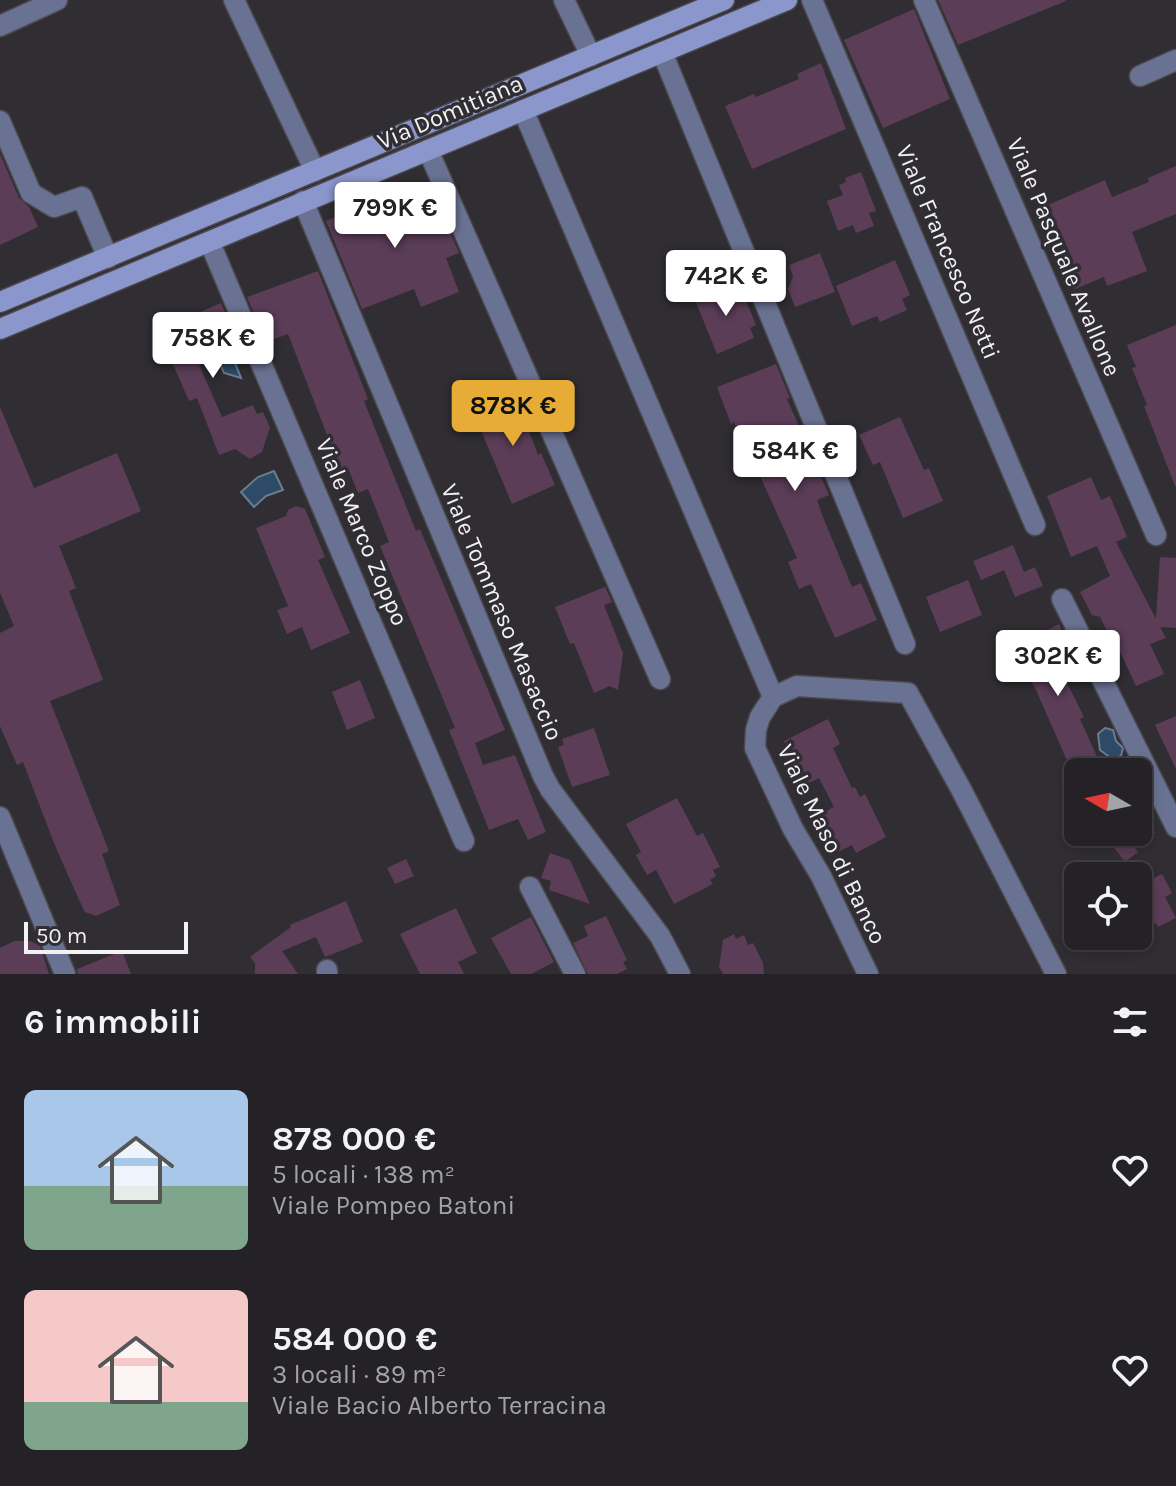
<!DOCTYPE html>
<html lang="it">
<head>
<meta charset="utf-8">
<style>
  body { margin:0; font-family:Karla,sans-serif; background:#302f32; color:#f1f3f6; height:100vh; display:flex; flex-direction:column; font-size:30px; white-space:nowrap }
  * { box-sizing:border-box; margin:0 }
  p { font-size:26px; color:#a3a4a7 }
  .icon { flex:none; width:44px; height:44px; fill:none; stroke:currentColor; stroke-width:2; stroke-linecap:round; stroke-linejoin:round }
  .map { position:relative; height:974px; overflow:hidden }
  .details { display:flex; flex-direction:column; background:#242226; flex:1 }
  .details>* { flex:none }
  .needle { width:52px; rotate:279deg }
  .fabs { position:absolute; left:1064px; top:758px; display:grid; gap:16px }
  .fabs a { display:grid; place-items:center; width:88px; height:88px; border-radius:12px; background:#242226; box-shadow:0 4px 12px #0003,0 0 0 2px #413f43; font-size:40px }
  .scale { position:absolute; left:24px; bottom:20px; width:164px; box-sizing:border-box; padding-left:8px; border:4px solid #f2f1f4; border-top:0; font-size:22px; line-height:28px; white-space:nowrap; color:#f2f1f4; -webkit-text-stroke:6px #302e33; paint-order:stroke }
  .price { position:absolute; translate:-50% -68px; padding:0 18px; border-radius:8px; background:#fff; color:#222; font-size:26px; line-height:52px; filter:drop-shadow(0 2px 4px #0008) }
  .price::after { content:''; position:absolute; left:50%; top:48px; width:24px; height:18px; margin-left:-12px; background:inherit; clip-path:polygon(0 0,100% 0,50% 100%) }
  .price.active { background:#e6ac36; color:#111 }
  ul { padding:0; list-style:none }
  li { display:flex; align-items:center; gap:24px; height:200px; padding:0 24px }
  li span { display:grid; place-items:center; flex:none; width:224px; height:160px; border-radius:12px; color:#555 }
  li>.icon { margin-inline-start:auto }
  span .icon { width:96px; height:96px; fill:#fffc; stroke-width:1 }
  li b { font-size:34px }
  h2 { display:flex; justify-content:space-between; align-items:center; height:96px; padding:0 24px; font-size:34px }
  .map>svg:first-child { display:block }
  .water { fill:#2d4b66; stroke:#687d91; stroke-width:2 }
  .building { fill:#5b3d58 }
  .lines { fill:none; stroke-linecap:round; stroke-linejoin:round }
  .street-casing { stroke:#4b494e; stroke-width:23 }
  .secondary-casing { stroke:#4b494e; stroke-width:23 }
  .street { stroke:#6a7293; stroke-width:20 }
  .secondary { stroke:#8b97cc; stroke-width:20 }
  .labels { text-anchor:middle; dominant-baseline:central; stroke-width:7; stroke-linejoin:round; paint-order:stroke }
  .street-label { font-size:24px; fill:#f2f1f4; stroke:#302e33 }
</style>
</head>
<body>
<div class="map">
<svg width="1176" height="974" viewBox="0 0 1176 974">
  <rect width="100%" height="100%" fill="#302e33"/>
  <g class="water">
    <path d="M229,348L241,378L224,373L215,353Z"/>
    <path d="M274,471L283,490L266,496L254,507L241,492L258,477Z"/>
    <path d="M1105,728L1113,730L1116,741L1123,748L1121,756L1112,759L1100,750L1098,734Z"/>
  </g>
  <g class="building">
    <path d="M938,0H1065L1066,1L958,45Z"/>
    <path d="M914,9L950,99L883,128L844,40Z"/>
    <path d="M821,63L846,129L752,169L725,106L754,94L756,97L799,79L797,74Z"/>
    <path d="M0,154L19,198L29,207L38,227L0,245Z"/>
    <path d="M1176,166V214L1132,232L1147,271L1107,286L1104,277L1075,289L1064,261L1072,258L1048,205L1105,180L1112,197L1149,182L1148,178Z"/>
    <path d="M861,172L876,211L869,213L874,226L856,233L853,225L838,231L827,201L843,195L839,185L846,182L845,178Z"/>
    <path d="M417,185L434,228L446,223L459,253L446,258L459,292L421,307L414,289L362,309L326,221Z"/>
    <path d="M820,253L835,292L795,307L788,289L793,277L789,265Z"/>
    <path d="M895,260L910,295L902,299L907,310L880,322L877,316L852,326L836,286Z"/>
    <path d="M318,271L368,399L364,401L416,531L420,529L505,730L475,743L483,765L515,755L546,832L528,840L518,819L489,830L449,730L455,728L380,546L389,542L368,489L358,493L348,468L341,471L288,334L266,342L247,297Z"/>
    <path d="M732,284L737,296L743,293L756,325L750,328L754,338L717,354L695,300Z"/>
    <path d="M221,303L241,350L232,354L228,345L196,358L222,417L253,405L257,414L263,412L270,427L262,452L250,459L235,449L219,455L197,398L189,401L158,330Z"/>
    <path d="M1176,325V486H1175L1144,406L1147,405L1132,368L1136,367L1127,345Z"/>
    <path d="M776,364L790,398L787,399L829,495L817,500L823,517L852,587L861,583L877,620L835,638L811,584L799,589L788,562L797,558L760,476L758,477L734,422L731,424L717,387Z"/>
    <path d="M514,392L538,455L541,453L555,485L512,504L472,409Z"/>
    <path d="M0,407L34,488L117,453L141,511L59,546L76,588L69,591L103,680L50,701L109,851L102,854L120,905L96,916L85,912L80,902L56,848L23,762L17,765L0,726V633L14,626L0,593Z"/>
    <path d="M900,417L924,470L929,468L943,501L903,518L880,462L873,465L859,435Z"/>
    <path d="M1091,477L1101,500L1110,496L1127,537L1116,542L1156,619L1160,557L1176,558V628L1160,627L1166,638L1150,644L1164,674L1136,686L1110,630L1107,631L1100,617L1092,615L1080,592L1110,576L1097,546L1071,557L1047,496Z"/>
    <path d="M296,506L305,509L325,557L318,560L350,633L311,650L302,627L287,634L277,610L288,606L256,528L286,516L288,510Z"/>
    <path d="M1013,545L1024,572L1035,567L1043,586L1015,597L1004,570L981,580L973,561Z"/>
    <path d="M968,580L982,615L940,632L926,597Z"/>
    <path d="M605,587L612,602L604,605L623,653L618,690L610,686L594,693L574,643L570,644L555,607Z"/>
    <path d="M1059,624L1066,639L1060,642L1067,654L1055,659L1084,717L1080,719L1104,772H1072L1036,690L1013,647Z"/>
    <path d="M360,680L375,718L347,730L332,692Z"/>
    <path d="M1176,716V769L1155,725Z"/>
    <path d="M828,719L840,744L833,748L852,788L855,787L860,797L865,794L886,837L856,853L852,845L834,854L815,817L834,807L819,778L797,789L786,767L795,762L784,741Z"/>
    <path d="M594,728L610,775L572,787L558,747L564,745L562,739Z"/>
    <path d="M677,798L697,836L703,833L720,867L713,870L716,876L710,880L713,884L674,904L656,870L647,875L636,855L641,852L626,824Z"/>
    <path d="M1102,832H1156L1135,848L1138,852L1125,862Z"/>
    <path d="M550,853L570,860L590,904L549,890L551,881L541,878Z"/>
    <path d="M406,859L414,876L395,884L387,868Z"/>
    <path d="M1162,874L1172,893L1165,897L1176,918L1158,927L1156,923L1143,930L1138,920V886Z"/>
    <path d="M346,901L363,942L325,957L316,937L282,951L298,974H255V963L250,957L291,927L290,925Z"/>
    <path d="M456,908L477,953L458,962L464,974H420L400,934Z"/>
    <path d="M606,916L627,960L623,962L627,969L617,974H588L573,943L588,936L584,926Z"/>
    <path d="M531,917L554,962L531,974H511L491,938Z"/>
    <path d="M734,934L736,939L744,935L748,945L753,943L763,963L764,974H723L719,967L723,940Z"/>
    <path d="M14,941H30L40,946L49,974H0V948Z"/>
    <path d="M122,951L131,974H78L77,969Z"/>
  </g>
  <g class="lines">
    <defs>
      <g id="street">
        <path d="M234,0L315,171"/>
        <path d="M564,0L591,56"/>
        <path d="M812,0L1035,525"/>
        <path d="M924,0L1156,535"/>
        <path d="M0,26L57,0"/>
        <path d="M662,52L905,644"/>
        <path d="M1140,76L1176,60"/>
        <path d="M523,110L773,697"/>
        <path d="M0,121L31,193L54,207L82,197L108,258"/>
        <path d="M428,150L660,679"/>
        <path d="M303,201L543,776L550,789L660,936L680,974"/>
        <path d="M210,243L464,841"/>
        <path d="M1062,599L1176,827"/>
        <path d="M0,817L65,974"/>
        <path d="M530,887L575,974"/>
        <path d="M327,970V974"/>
        <path d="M868,974L821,876L793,829L755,748L756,730L760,717L773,697L797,686L908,693L962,791L1056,974"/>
      </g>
      <g id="secondary">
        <path d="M0,302L724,0"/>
        <path d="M0,329L787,0"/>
      </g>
    </defs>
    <use href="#street" class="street-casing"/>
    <use href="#secondary" class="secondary-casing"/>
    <use href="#street" class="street"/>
    <use href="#secondary" class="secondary"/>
  </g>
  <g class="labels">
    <g class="street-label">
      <text transform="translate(450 112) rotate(-23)">Via Domitiana</text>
      <text transform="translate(948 252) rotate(67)">Viale Francesco Netti</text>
      <text transform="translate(1064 257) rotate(67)">Viale Pasquale Avallone</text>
      <text transform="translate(362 532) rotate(67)">Viale Marco Zoppo</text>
      <text transform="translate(502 612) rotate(67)">Viale Tommaso Masaccio</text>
      <text transform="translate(832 844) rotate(64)">Viale Maso di Banco</text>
    </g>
  </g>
</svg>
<div class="fabs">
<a><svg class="needle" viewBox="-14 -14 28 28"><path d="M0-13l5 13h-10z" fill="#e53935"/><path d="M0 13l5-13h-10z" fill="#a3a4a7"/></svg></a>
<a><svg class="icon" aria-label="locate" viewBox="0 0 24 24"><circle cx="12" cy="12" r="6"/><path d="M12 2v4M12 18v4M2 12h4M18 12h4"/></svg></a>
</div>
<div class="scale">50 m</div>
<b class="price" style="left:395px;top:250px">799K €</b>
<b class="price" style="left:726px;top:318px">742K €</b>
<b class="price" style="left:213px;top:380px">758K €</b>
<b class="price active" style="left:513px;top:448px">878K €</b>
<b class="price" style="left:795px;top:493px">584K €</b>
<b class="price" style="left:1058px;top:698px">302K €</b>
</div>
<section class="details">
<h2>6 immobili<svg class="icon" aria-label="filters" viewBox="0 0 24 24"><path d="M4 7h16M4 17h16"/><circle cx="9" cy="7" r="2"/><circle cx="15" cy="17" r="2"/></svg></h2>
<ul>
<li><span style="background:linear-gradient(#a9c7e8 60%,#7fa58c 0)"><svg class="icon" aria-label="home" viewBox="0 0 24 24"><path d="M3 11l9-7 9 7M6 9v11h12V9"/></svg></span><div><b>878 000 €</b><p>5 locali · 138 m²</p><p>Viale Pompeo Batoni</p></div><svg class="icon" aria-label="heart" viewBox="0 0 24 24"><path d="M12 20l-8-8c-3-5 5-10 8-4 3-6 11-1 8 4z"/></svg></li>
<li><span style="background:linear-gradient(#f6c9c9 70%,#7fa58c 0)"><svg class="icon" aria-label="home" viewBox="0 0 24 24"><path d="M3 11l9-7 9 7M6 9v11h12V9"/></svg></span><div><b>584 000 €</b><p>3 locali · 89 m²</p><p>Viale Bacio Alberto Terracina</p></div><svg class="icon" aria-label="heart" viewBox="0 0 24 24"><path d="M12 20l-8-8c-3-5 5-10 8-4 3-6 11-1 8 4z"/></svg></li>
</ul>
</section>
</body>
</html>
